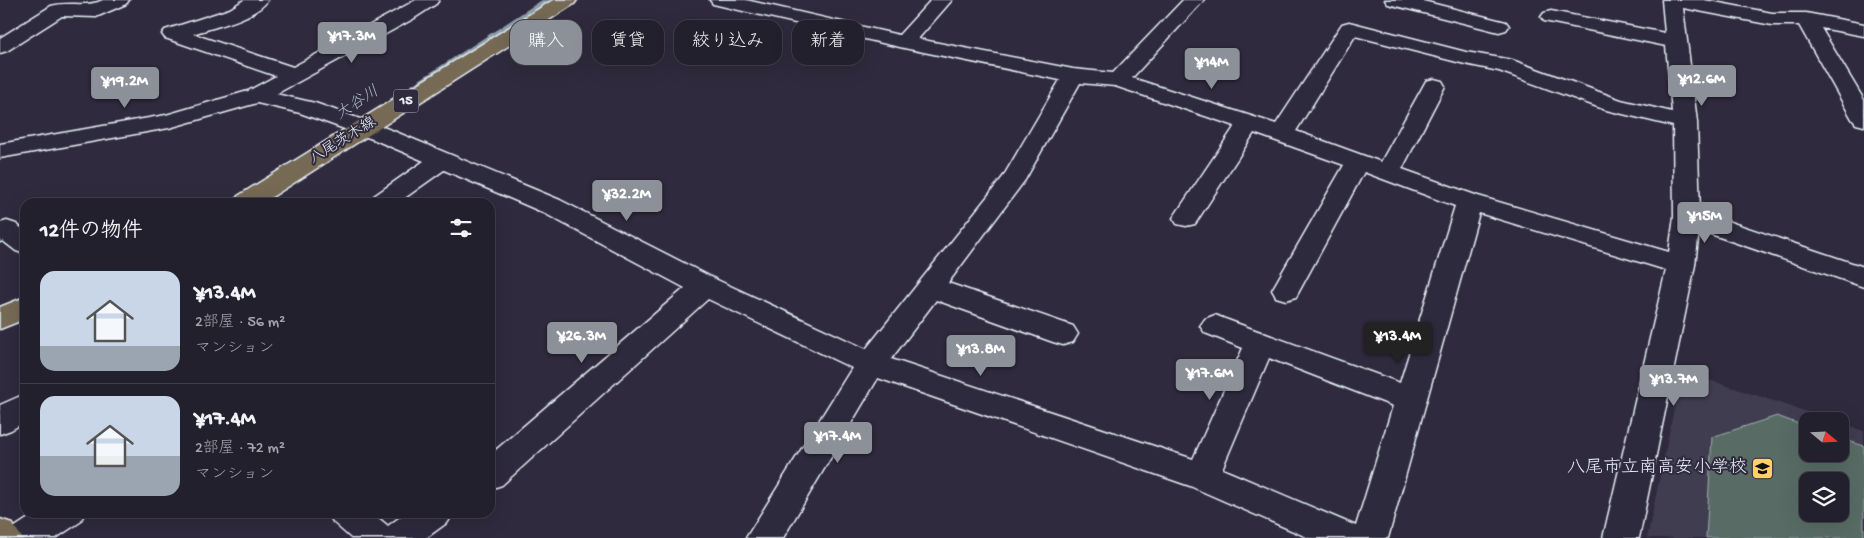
<!DOCTYPE html>
<html lang="ja">
<head>
<meta charset="utf-8">
<style>
  body { margin:0; font-family:"Gochi Hand","Klee One",sans-serif; background:#2b2836; color:#f1f3f6; height:100vh; display:flex; flex-direction:column; font-size:19px; white-space:nowrap }
  * { box-sizing:border-box; margin:0 }
  p { font-size:16px; color:#a3a3aa }
  .icon { flex:none; width:28px; height:28px; fill:none; stroke:currentColor; stroke-width:2; stroke-linecap:round; stroke-linejoin:round }
  .map { position:relative; flex:1; overflow:hidden }
  .side { position:absolute; left:20px; top:198px; width:475px; height:320px; display:flex; flex-direction:column; background:#23202e; border-radius:15px; box-shadow:0 5px 20px #0002,0 0 0 1px #403e4a }
  .side>* { flex:none }
  .banner { position:absolute; left:510px; top:20px; width:475px; height:45px; display:flex; gap:10px }
  .needle { width:32px; rotate:109deg }
  .tools { position:absolute; left:1799px; top:412px; display:grid; gap:10px }
  .tools a { display:grid; place-items:center; width:50px; height:50px; border-radius:10px; background:#23202e; box-shadow:0 5px 20px #0002,0 0 0 1px #403e4a; font-size:25px }
  .price { position:absolute; translate:-50% -42px; padding:0 11px; border-radius:5px; background:#8c9099; color:#fff; font-size:16px; line-height:32px; filter:drop-shadow(0 1px 2px #0008) }
  .price::after { content:''; position:absolute; left:50%; top:30px; width:15px; height:11px; margin-left:-8px; background:inherit; clip-path:polygon(0 0,100% 0,50% 100%) }
  .price.on { background:#222; color:#fff }
  ul { padding:0; list-style:none }
  li { display:flex; align-items:center; gap:15px; height:125px; padding:0 20px }
  li+li { border-top:1px solid #403e4a }
  li span { display:grid; place-items:center; flex:none; width:140px; height:100px; border-radius:15px; color:#555 }
  li>.icon { margin-inline-start:auto }
  span .icon { width:60px; height:60px; fill:#fffc; stroke-width:1 }
  li b { font-size:21px }
  h2 { display:flex; justify-content:space-between; align-items:center; height:60px; padding:0 20px; font-size:21px }
  .pill { padding:0 18px; border-radius:15px; background:#23202e; box-shadow:0 5px 20px #0002,0 0 0 1px #403e4a; font-size:18px; line-height:45px }
  .pill.on { background:#8c9099; color:#fff }
  .map>svg:first-child { display:block }
  .built { fill:#3f3c51; fill-rule:evenodd }
  .green { fill:#596c65; stroke:#a0aeae; fill-rule:evenodd }
  .lines { fill:none; stroke-linecap:round; stroke-linejoin:round }
  .stream { fill:#8d9fae; fill-rule:evenodd }
  .minor-casing { stroke:#e8f1f8; stroke-width:3 }
  .major-casing { stroke:#e8f1f8; stroke-width:3 }
  .highway-casing { stroke:#e8f1f8; stroke-width:3 }
  .minor { fill:#2f2a3d; fill-rule:evenodd }
  .major { fill:#766a54; fill-rule:evenodd }
  .highway { fill:#766a54; fill-rule:evenodd }
  .labels { text-anchor:middle; dominant-baseline:central; stroke-width:4; stroke-linejoin:round; paint-order:stroke }
  .shield { fill:#2f2a3d; stroke:#b0b5c0; stroke-width:1 }
  .shield-label { font-size:14px; font-weight:bold; fill:#e8f1f8 }
  .street-label { font-size:15px; fill:#e8f1f8; stroke:#2f2a3d }
  .water-label { font-size:16px; font-style:italic; fill:#acbac6; stroke:#2f2a3d }
  .near-poi-label { font-size:18px; fill:#e8f1f8; stroke:#2f2a3d; text-anchor:end }
</style>
</head>
<body>
<div class="map">
<svg width="1864" height="538" viewBox="0 0 1864 538">
  <rect width="100%" height="100%" fill="#2f2a3d"/>
  <filter id="ink" filterUnits="userSpaceOnUse"><feTurbulence type="fractalNoise" baseFrequency=".02" numOctaves="2"/><feDisplacementMap in="SourceGraphic" scale="10" xChannelSelector="R" yChannelSelector="G"/><feConvolveMatrix kernelMatrix="1 2 1 2 8 2 1 2 1" color-interpolation-filters="sRGB"/></filter>
  <g filter="url(#ink)">
    <path class="built" d="M1682,371L1835,421H1808V454H1840V423L1864,431V538H1647ZM1808,481H1840V514H1808Z"/>
    <path class="green" d="M1777,416L1807,427L1808,454H1840V438L1864,446V538H1706L1712,437ZM1808,481H1840V514H1808Z"/>
    <g class="lines">
      <path class="stream" d="M542,0H552L398,101L395,102L390,99Z"/>
      <defs>
        <g id="minor">
          <path d="M103,0H129L126,4L96,17L62,16L7,51L0,53V38L51,6C69,1 86,8 103,0Z"/>
          <path d="M244,0H268C255,19 214,27 193,34L293,67L416,0H439L436,4L413,19L276,94L315,103L391,130L560,200L715,279L866,349L1003,177L1060,80L904,48L713,4L710,0H746L899,35L931,0H952L918,39L1073,69L1113,73L1183,0H1204L1132,78L1276,124L1342,24L1349,22L1466,52L1512,60L1621,100L1672,112L1666,46L1544,21L1541,17L1544,13L1551,11L1665,33L1662,0H1704L1772,13H1806L1864,24V36L1821,28L1864,100V126L1856,124L1852,119L1799,25H1772L1683,8L1697,122L1700,212L1864,267V287L1699,230L1695,265L1639,538H1603L1666,270L1479,213L1388,538H1309L1190,486L878,378L783,538H746L852,368L708,299L502,485L490,489V455L685,288L542,212L444,170L399,202H371L374,196L424,161L375,140L300,113L257,103L169,128L0,158V144L166,115L248,91L276,76L165,38L162,34L165,30L230,9ZM1355,36L1465,64L1499,71L1606,110L1673,126L1674,217L1669,252L1478,196L1402,169L1445,86L1442,81L1434,79L1426,81L1381,162L1296,131ZM1080,83L1115,86L1235,126L1173,218L1177,224L1186,226L1195,224L1254,133L1344,165L1272,290L1276,297L1286,300L1296,297L1364,172L1455,206L1400,383L1225,319L1215,315L1205,319L1200,326L1205,333L1243,348L1193,459L891,359L936,300L1053,342L1063,345L1073,342L1078,334L1073,326L948,283L1025,180ZM1269,358L1393,406L1356,526L1222,469Z"/>
          <path d="M1385,0H1419L1506,22L1509,26L1506,30L1499,32L1388,4Z"/>
          <path d="M7,221L16,224L25,231V254L16,251L3,241L0,242V223Z"/>
          <path d="M25,394V422L11,430L0,434V405Z"/>
          <path d="M38,512H85L80,522L56,538H9L15,527Z"/>
          <path d="M328,512H371L388,526L407,512H453L448,522L426,538H351L333,522Z"/>
        </g>
        <g id="major">
          <path d="M553,0H577L574,4L264,202H234L238,196Z"/>
          <path d="M25,297V319L0,329V307Z"/>
        </g>
        <path id="highway" d="M0,519L12,523L22,538H0Z"/>
      </defs>
      <use href="#minor" class="minor-casing"/>
      <use href="#major" class="major-casing"/>
      <use href="#highway" class="highway-casing"/>
      <use href="#minor" class="minor"/>
      <use href="#major" class="major"/>
      <use href="#highway" class="highway"/>
    </g>
  </g>
  <defs>
    <symbol id="school-square" viewBox="-11 -11 22 22"><rect x="-9" y="-9" width="18" height="18" rx="4" fill="#ffd166" stroke="#2f2a3d"/><path d="M0-5L7-2L0 1L-7-2ZM-4 1L0 2.5L4 1V4Q0 6-4 4Z" fill="#111"/></symbol>
  </defs>
  <g fill-rule="evenodd">
    <use href="#school-square" x="1750" y="456" width="25" height="25"/>
  </g>
  <g class="labels">
    <rect class="shield" x="393.5" y="89.5" width="25" height="23" rx="4"/>
    <g class="shield-label">
      <text x="406" y="101">15</text>
    </g>
    <g class="street-label">
      <text transform="translate(343 141) rotate(-32)">八尾茨木線</text>
    </g>
    <g class="water-label">
      <text transform="translate(358 104) rotate(-33)">大谷川</text>
    </g>
    <g class="near-poi-label">
      <text x="1747" y="468">八尾市立南高安小学校</text>
    </g>
  </g>
</svg>
<div class="tools">
<a><svg class="needle" viewBox="-14 -14 28 28"><path d="M0-13l5 13h-10z" fill="#e53935"/><path d="M0 13l5-13h-10z" fill="#a3a3aa"/></svg></a>
<a><svg class="icon" aria-label="layers" viewBox="0 0 24 24"><path d="M12 4l9 5-9 5-9-5zM3 14l9 5 9-5"/></svg></a>
</div>
<b class="price" style="left:352px;top:64px">¥17.3M</b>
<b class="price" style="left:1212px;top:90px">¥14M</b>
<b class="price" style="left:1702px;top:107px">¥12.6M</b>
<b class="price" style="left:125px;top:109px">¥19.2M</b>
<b class="price" style="left:627px;top:222px">¥32.2M</b>
<b class="price" style="left:1705px;top:244px">¥15M</b>
<b class="price" style="left:582px;top:364px">¥26.3M</b>
<b class="price on" style="left:1398px;top:364px">¥13.4M</b>
<b class="price" style="left:981px;top:377px">¥13.8M</b>
<b class="price" style="left:1210px;top:401px">¥17.6M</b>
<b class="price" style="left:1674px;top:407px">¥13.7M</b>
<b class="price" style="left:838px;top:464px">¥17.4M</b>
<div class="banner">
<a class="pill on">購入</a>
<a class="pill">賃貸</a>
<a class="pill">絞り込み</a>
<a class="pill">新着</a>
</div>
<section class="side">
<h2>12件の物件<svg class="icon" aria-label="filters" viewBox="0 0 24 24"><path d="M4 7h16M4 17h16"/><circle cx="9" cy="7" r="2"/><circle cx="15" cy="17" r="2"/></svg></h2>
<ul>
<li><span style="background:linear-gradient(#c9d6e8 75%,#9aa5b1 0)"><svg class="icon" aria-label="home" viewBox="0 0 24 24"><path d="M3 11l9-7 9 7M6 9v11h12V9"/></svg></span><div><b>¥13.4M</b><p>2部屋 · 56 m²</p><p>マンション</p></div></li>
<li><span style="background:linear-gradient(#c9d6e8 60%,#9aa5b1 0)"><svg class="icon" aria-label="home" viewBox="0 0 24 24"><path d="M3 11l9-7 9 7M6 9v11h12V9"/></svg></span><div><b>¥17.4M</b><p>2部屋 · 72 m²</p><p>マンション</p></div></li>
</ul>
</section>
</div>
</body>
</html>
